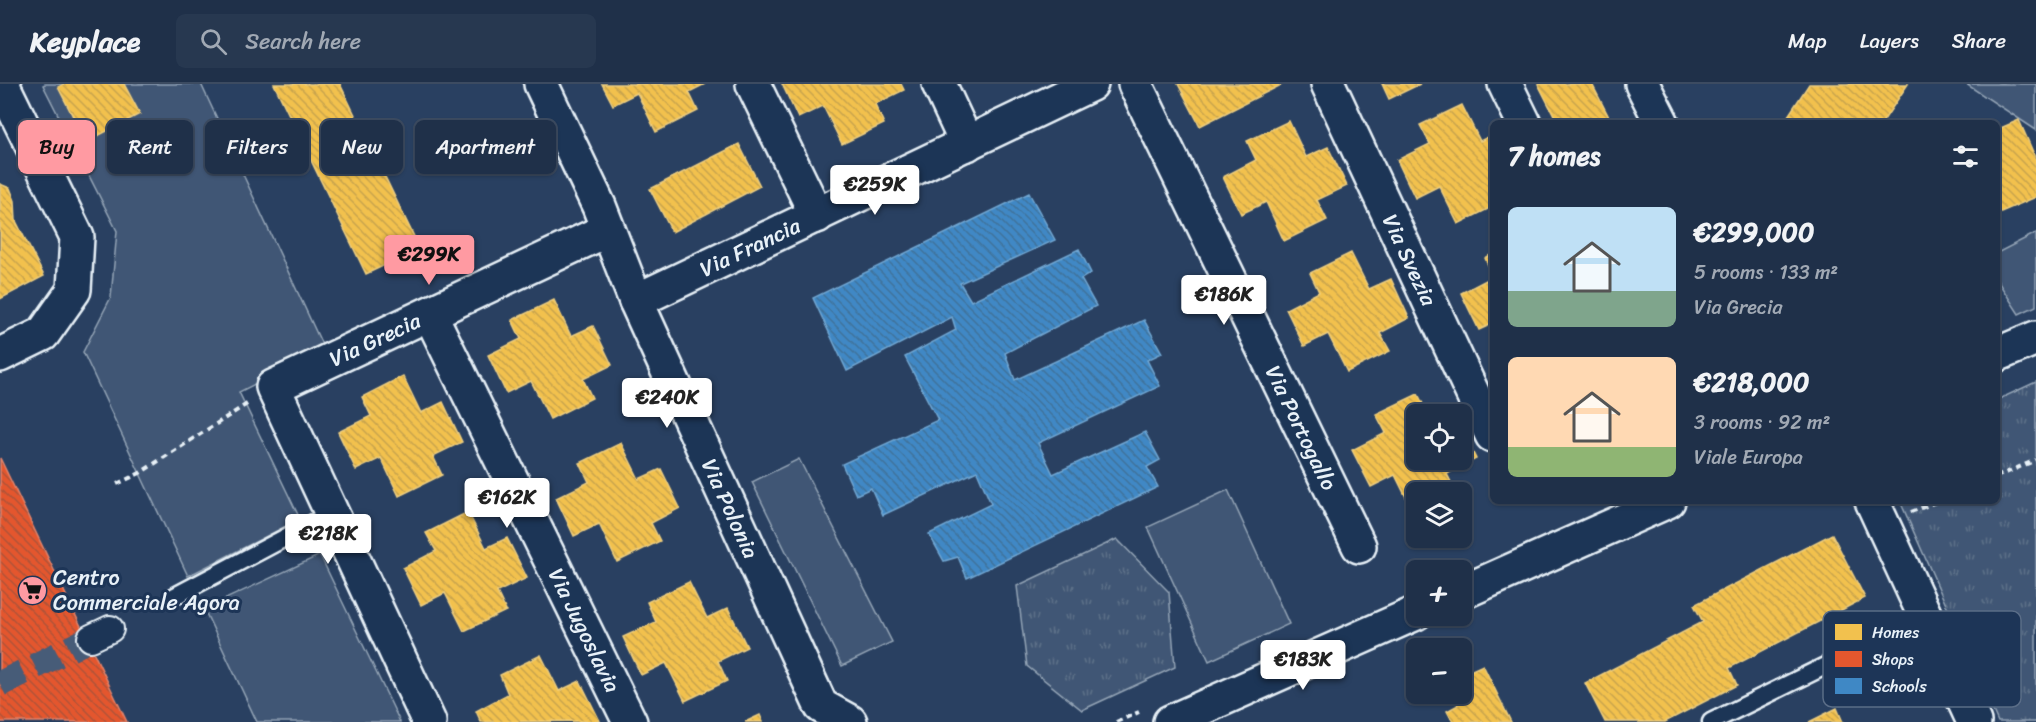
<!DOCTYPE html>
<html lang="en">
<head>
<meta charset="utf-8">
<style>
  body { margin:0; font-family:Sriracha,sans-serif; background:#273850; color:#f1f3f6; height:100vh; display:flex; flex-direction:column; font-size:22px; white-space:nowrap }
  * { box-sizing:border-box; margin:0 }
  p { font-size:20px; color:#a1a9b4 }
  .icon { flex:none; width:33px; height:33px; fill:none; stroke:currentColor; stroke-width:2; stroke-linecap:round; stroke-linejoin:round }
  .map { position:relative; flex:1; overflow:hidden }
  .details { position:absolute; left:1490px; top:36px; width:510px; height:384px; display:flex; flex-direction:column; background:#1f3049; border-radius:9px; box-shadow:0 2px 4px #0004,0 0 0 2px #3c4b61 }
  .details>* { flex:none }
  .guide { position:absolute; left:18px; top:36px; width:570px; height:54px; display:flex; gap:12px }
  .tools { position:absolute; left:1406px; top:320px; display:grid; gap:12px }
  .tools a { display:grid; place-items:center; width:66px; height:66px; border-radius:9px; background:#1f3049; box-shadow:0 2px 4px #0004,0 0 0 2px #3c4b61; font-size:30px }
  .price { position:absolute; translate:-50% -51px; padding:0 14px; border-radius:6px; background:#fff; color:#222; font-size:20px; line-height:39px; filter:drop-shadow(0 2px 3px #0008) }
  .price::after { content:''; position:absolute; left:50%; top:36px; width:18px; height:14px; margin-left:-9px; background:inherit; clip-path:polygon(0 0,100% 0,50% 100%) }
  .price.active { background:#ff9aa2; color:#111 }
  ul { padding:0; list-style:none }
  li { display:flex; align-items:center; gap:18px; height:150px; padding:0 18px }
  li span { display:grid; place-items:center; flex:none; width:168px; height:120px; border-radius:9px; color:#555 }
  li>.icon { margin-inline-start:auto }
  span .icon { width:72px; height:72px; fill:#fffc; stroke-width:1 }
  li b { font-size:26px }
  h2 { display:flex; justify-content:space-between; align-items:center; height:72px; padding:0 18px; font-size:26px }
  .chip { padding:0 21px; border-radius:9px; background:#1f3049; box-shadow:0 2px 4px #0004,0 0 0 2px #3c4b61; font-size:21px; line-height:54px }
  .chip.active { background:#ff9aa2; color:#111 }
  header { display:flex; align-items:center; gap:36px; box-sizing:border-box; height:84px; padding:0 30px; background:#1f3049; border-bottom:2px solid #3c4b61 }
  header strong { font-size:28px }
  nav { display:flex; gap:33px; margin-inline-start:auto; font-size:21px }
  .search { width:420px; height:54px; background:#273850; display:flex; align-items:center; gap:15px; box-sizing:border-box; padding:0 21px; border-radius:9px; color:#a1a9b4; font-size:22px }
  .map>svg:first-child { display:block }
  .grass { fill:#415774; stroke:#94a4b6; stroke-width:1.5 }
  .park { fill:url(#park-tufts); stroke:#94a4b6; stroke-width:1.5 }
  .homes { fill:url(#homes-back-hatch); stroke:#efcf81; stroke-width:1.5 }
  .shops { fill:url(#shops-back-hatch); stroke:#e5856b; stroke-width:1.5 }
  .schools { fill:url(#schools-back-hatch); stroke:#72a8d4; stroke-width:1.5 }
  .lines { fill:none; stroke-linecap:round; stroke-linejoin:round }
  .pedestrian-tunnel { stroke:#465b78; stroke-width:26; stroke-dasharray:26 13; stroke-linecap:butt }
  .service-casing { stroke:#e8f1f8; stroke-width:21 }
  .pedestrian-casing { stroke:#e8f1f8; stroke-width:30 }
  .minor-casing { stroke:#e8f1f8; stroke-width:38 }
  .path { stroke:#e8f1f8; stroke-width:4; stroke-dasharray:6 4.5; stroke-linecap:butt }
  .service { stroke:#1d3557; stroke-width:16 }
  .pedestrian { stroke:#1d3557; stroke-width:26 }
  .minor { stroke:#1d3557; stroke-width:33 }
  .labels { text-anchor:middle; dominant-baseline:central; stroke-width:6; stroke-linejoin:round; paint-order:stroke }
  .street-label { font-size:22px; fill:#e8f1f8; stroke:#1d3557 }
  .poi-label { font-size:22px; fill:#e8f1f8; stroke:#1d3557; text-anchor:start }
  .key { fill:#1d3557; stroke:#5a6d87; stroke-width:1.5 }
  .key-label { font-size:16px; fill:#e8f1f8 }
</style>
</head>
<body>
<header>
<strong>Keyplace</strong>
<div class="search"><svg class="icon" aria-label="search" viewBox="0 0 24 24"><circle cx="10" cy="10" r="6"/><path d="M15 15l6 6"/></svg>Search here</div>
<nav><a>Map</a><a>Layers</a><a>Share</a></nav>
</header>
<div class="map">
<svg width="2036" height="638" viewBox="0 0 2036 638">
  <defs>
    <pattern id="park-tufts" width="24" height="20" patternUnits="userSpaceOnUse" patternTransform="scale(1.5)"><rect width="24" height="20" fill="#415774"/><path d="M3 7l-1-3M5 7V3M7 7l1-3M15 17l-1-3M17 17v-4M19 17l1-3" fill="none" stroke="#5c7089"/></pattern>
    <pattern id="homes-back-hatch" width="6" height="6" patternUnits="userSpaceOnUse" patternTransform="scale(1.5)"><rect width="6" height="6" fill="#f2c14e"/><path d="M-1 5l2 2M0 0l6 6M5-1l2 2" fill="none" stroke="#c7a34d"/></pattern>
    <pattern id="shops-back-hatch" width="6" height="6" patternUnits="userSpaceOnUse" patternTransform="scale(1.5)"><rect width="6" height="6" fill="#e4572e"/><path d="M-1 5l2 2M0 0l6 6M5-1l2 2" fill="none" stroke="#ad5238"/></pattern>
    <pattern id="schools-back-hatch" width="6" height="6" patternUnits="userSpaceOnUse" patternTransform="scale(1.5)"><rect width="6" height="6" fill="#3f88c5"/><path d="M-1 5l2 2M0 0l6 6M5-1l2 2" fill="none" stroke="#41729a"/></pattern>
  </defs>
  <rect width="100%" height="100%" fill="#294061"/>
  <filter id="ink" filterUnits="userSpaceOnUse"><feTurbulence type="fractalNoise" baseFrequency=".0167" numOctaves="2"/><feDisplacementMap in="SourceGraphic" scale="12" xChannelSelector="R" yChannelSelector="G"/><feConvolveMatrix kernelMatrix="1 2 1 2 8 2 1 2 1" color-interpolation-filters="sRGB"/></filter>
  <g filter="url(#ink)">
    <g class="grass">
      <path d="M45,0H201L324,265L239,308L300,435L188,492L83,268L111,213L117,147L43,1Z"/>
      <path d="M1966,0H2036V46Z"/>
      <path d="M2036,149V222L2019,230L1997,196V169Z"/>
      <path d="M799,375L892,558L842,582L752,398Z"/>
      <path d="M1228,406L1289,540L1209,577L1148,443Z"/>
      <path d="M320,471L400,638H257L204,525Z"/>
    </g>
    <g class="park">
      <path d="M2036,298V638H1998L1900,417H1996L1997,316Z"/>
      <path d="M1117,455L1169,508L1175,583L1082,626L1027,582L1017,502Z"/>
    </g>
    <g class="homes">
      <path d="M64,0H124L140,30L86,58L58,3Z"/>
      <path d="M274,0H340L420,165L366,190Z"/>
      <path d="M602,0H705L689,8L698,27L656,48L637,9L613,21Z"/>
      <path d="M782,0H901L904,6L875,20L884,40L842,60L823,22L798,34Z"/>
      <path d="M1178,0H1283L1200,42Z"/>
      <path d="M1382,0H1420L1389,15Z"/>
      <path d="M1538,0H1592L1612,39H1558Z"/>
      <path d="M1809,0H1908L1882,39H1799L1788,32Z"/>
      <path d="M1462,21L1480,57L1492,51V123L1458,140L1439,102L1415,114L1397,76L1430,60L1420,41Z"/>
      <path d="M2019,36L2036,75V113L1996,130V46Z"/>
      <path d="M1289,37L1306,73L1328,63L1347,102L1317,116L1327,136L1284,157L1266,118L1241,130L1223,93L1256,76L1247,57Z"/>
      <path d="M739,60L760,102L672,148L650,105Z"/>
      <path d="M0,100L10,104L15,117L16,137L44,192L0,215Z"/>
      <path d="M1351,169L1369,205L1391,195L1409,234L1380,249L1390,267L1347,288L1328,250L1304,262L1286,225L1319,208L1310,189Z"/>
      <path d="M1492,170V190L1485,174Z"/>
      <path d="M1492,193V240L1479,246L1461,209Z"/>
      <path d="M554,216L571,252L593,242L612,281L583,295L592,314L550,335L531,297L506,309L488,271L521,255L512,236Z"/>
      <path d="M403,292L421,329L443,318L462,358L433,372L442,391L399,412L381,374L356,386L338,348L371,332L362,313Z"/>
      <path d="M1418,310L1428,330H1416V375H1461V344L1476,375L1447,390L1456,408H1416V428L1414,429L1395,391L1371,403L1352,366L1386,349L1376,330Z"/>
      <path d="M621,359L639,395L661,385L680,424L651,439L660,457L617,478L599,440L574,452L556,414L589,398L580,379Z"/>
      <path d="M468,428L486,464L507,454L527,494L497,508L506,527L464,547L445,509L421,521L403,484L436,467L426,449Z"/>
      <path d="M1832,450L1865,514L1729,584L1737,601L1665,638H1605L1585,599L1703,538L1694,521Z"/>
      <path d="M689,498L707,534L728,524L747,563L718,577L727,597L685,617L666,579L641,591L623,553L656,538L647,518Z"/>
      <path d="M541,571L559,607L580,597L600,637L481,638L476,627L508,610L500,591Z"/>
      <path d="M1483,581L1511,638H1453L1447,627L1458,621L1452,609H1461V591Z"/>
      <path d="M1837,624L1843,638H1809Z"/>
      <path d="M760,631L763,638H745Z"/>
    </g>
    <path class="shops" d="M0,374L127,638H0Z"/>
    <path class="schools" d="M1029,109L1055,156L960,199L971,217L1079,165L1091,189L1081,195L1096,222L1005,269L1015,296L1144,236L1162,269L1147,276L1160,302L1038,359L1053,390L1145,348L1160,376L1147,383L1158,403L967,494L958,473L944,477L929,450L991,420L977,387L883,431L871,404L856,411L842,380L938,336L905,273L956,246L952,233L847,287L813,214Z"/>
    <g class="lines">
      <path class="pedestrian-tunnel" d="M0,600L91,554"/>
      <defs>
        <g id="service">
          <path d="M173,513L332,429"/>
          <path d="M1711,638L1925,533"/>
        </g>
        <path id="pedestrian" d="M91,554L110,545"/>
        <g id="minor">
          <path id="s1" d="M541,0L599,122L636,217L821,622L850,638"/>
          <path d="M753,0L817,132"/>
          <path d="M939,0L967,60"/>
          <path id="s2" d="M1135,0L1359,462"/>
          <path id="s3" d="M1328,0L1492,351"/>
          <path d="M1505,0L1524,39"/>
          <path d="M1642,0L1662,39"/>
          <path id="s4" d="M636,217L1091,0"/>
          <path id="s5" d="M430,230L630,638"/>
          <path d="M0,271L43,250L74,206L77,153L2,0"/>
          <path d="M1996,271L2036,254"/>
          <path d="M1872,417L1974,638"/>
          <path d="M1461,509L1668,417"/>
          <path id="s6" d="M429,638L273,303L607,146"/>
          <path d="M1170,638L1416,529"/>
        </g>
      </defs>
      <use href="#service" class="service-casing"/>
      <use href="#pedestrian" class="pedestrian-casing"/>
      <use href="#minor" class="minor-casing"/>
      <g class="path">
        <path d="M1996,393L2036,376"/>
        <path d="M117,400L140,389L247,320"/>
        <path d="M1911,428L1938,417"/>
        <path d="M1116,638L1139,628"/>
      </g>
      <use href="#service" class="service"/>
      <use href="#pedestrian" class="pedestrian"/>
      <use href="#minor" class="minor"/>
    </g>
  </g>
  <defs>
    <symbol id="supermarket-disc" viewBox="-11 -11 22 22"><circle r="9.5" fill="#ff9aa2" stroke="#1d3557"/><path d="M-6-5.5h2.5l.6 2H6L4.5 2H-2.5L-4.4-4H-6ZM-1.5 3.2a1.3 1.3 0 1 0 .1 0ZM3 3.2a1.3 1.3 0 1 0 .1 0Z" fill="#111"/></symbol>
  </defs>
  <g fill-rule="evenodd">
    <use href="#supermarket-disc" x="16" y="490" width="33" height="33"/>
  </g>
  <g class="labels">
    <g class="street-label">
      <text stroke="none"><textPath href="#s4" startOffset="126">Via Francia</textPath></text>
      <text stroke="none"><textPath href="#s3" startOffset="194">Via Svezia</textPath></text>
      <text stroke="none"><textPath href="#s6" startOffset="482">Via Grecia</textPath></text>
      <text stroke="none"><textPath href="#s2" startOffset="382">Via Portogallo</textPath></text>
      <text stroke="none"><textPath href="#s1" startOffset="465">Via Polonia</textPath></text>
      <text stroke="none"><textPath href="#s5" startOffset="352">Via Jugoslavia</textPath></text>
    </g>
    <g class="poi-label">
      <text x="53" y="493">Centro<tspan x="53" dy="25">Commerciale Agora</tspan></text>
    </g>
  </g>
  <rect x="1823" y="527" width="198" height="96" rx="9" class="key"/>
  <rect x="1835" y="540" width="27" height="16" fill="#f2c14e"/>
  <rect x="1835" y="567" width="27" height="16" fill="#e4572e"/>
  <rect x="1835" y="594" width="27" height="16" fill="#3f88c5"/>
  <g class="key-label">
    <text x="1872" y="554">Homes</text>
    <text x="1872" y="581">Shops</text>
    <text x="1872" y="608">Schools</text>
  </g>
</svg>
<div class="tools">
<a><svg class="icon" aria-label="locate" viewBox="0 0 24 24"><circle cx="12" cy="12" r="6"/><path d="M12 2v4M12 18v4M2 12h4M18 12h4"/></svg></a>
<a><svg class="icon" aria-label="layers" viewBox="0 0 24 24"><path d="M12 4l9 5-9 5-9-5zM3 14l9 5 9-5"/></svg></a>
<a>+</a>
<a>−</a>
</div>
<b class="price" style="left:875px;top:132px">€259K</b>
<b class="price active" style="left:429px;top:202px">€299K</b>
<b class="price" style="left:1224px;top:242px">€186K</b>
<b class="price" style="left:667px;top:345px">€240K</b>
<b class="price" style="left:507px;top:445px">€162K</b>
<b class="price" style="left:328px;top:481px">€218K</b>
<b class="price" style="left:1303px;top:607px">€183K</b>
<div class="guide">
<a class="chip active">Buy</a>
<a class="chip">Rent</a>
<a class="chip">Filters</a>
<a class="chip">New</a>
<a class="chip">Apartment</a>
</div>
<section class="details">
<h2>7 homes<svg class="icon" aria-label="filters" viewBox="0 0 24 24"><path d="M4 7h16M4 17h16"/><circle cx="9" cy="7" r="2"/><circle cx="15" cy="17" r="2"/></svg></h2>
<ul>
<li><span style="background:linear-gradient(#bfe0f5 70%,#7fa58c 0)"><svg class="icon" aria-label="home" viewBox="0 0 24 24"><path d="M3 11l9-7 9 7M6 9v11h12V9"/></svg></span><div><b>€299,000</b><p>5 rooms · 133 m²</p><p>Via Grecia</p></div></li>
<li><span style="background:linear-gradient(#ffd9b3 75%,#8fb573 0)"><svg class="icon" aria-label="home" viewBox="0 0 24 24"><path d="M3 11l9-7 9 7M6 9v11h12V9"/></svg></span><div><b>€218,000</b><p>3 rooms · 92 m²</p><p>Viale Europa</p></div></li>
</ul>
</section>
</div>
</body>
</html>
